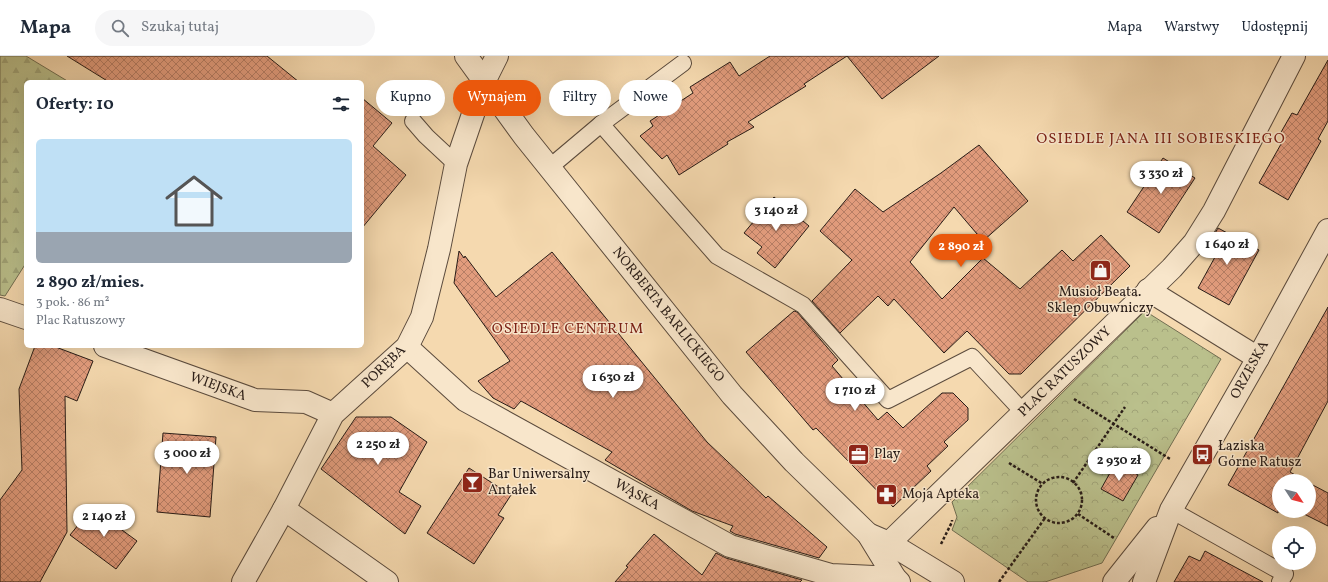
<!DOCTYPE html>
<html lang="pl">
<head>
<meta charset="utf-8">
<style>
  body { margin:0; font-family:Vollkorn,serif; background:#f6f6f7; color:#1f2937; height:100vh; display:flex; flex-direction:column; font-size:15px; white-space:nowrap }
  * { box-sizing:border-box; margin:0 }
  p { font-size:13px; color:#747a83 }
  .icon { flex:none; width:22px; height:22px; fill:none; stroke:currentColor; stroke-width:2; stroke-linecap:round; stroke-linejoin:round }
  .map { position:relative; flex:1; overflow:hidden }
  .panel { position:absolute; left:24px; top:24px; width:340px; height:268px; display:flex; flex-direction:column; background:#fff; border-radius:6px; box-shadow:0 4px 16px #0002 }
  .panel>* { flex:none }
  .hud { position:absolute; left:376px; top:24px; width:380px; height:36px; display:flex; gap:8px }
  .needle { width:26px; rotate:126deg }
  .fabs { position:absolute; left:1272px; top:418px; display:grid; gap:8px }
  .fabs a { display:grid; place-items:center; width:44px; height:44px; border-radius:50%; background:#fff; box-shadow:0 4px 16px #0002; font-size:20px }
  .price { position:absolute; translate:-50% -34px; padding:0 9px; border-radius:14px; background:#fff; color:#222; font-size:13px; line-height:26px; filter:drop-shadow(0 1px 2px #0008) }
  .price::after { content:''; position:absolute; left:50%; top:24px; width:12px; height:9px; margin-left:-6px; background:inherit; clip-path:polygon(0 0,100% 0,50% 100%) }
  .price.on { background:#ea580c; color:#fff }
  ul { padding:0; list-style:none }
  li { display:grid; align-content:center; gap:8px; height:212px; padding:0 12px }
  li+li { border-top:1px solid #e0e1e3 }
  li span { display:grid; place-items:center; height:124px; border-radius:6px; color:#555 }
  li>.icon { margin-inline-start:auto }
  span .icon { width:72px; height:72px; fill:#fffc; stroke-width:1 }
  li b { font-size:17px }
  h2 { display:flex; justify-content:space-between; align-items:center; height:48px; padding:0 12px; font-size:17px }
  .pill { padding:0 14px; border-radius:18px; background:#fff; box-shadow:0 4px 16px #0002; font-size:14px; line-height:36px }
  .pill.on { background:#ea580c; color:#fff }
  header { display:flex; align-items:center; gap:24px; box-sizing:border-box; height:56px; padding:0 20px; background:#fff; border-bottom:1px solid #e0e1e3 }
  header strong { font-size:19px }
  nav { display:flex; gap:22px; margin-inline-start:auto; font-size:14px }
  .search { width:280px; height:36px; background:#f6f6f7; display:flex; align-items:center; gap:10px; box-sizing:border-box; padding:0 14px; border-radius:22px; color:#747a83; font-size:15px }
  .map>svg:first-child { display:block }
  .forest { fill:url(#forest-firs); stroke:#716e52 }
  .park { fill:url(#park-crowns); stroke:#716e52 }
  .building { fill:url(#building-cross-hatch); stroke:#281c17 }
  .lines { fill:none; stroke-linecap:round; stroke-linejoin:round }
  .service-casing { stroke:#5b4b3d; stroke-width:18 }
  .minor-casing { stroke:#5b4b3d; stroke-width:24 }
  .tertiary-casing { stroke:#5b4b3d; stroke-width:24 }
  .path { stroke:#281c17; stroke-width:2.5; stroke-dasharray:3 2; stroke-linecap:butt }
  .service { stroke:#f8e6cb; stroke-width:16 }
  .minor { stroke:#f8e6cb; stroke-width:22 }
  .tertiary { stroke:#f8e6cb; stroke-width:22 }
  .labels { text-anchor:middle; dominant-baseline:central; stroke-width:3; stroke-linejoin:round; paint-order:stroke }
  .poi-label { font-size:14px; fill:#281c17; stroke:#f8e6cb; text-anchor:start }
  .street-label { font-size:14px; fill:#281c17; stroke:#f8e6cb }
  .neighbourhood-label { font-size:15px; letter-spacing:1px; fill:#7a1f14; stroke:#f8e6cb }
</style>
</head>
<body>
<header>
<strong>Mapa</strong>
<div class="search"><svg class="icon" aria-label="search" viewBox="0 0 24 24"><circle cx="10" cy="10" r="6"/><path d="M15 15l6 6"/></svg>Szukaj tutaj</div>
<nav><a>Mapa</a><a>Warstwy</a><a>Udostępnij</a></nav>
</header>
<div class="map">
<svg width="1328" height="526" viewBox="0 0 1328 526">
  <defs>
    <pattern id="forest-firs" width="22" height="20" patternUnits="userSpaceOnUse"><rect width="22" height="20" fill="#bac08c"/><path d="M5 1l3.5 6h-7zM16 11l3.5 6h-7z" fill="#a0a478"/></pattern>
    <pattern id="park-crowns" width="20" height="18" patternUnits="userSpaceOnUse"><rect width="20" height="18" fill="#bac08c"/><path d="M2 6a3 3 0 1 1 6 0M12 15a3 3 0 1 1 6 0" fill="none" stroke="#a0a478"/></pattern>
    <pattern id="building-cross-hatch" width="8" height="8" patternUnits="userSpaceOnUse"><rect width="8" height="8" fill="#e29c7d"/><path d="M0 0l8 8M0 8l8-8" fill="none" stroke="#b77e65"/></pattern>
  </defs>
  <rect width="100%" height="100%" fill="#f5d9af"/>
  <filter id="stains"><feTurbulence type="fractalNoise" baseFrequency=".005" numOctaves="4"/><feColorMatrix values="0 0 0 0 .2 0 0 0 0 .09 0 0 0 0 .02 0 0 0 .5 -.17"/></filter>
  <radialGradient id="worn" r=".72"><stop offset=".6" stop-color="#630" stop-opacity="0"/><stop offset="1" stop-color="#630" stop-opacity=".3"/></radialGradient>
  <path class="forest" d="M0,0H26L69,26H26V207L5,240L0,239Z"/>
  <path class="park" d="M1145,255L1221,303L1102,507L1045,526H1028L952,474L957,461L952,446Z"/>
  <g class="building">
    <path d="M67,0H267L299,26H109Z"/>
    <path d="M770,0H847L804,28L806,30L748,66L754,71L727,86L728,88L679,119L667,99L662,103L640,80L653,70L650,65L693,37L690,31L730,6L739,20Z"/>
    <path d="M847,0H939L882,43Z"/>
    <path d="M1328,4V65L1318,83L1321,85L1288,144L1259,127L1285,81L1280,78L1292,57L1297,59Z"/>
    <path d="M362,42L392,67L373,90L406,119L362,172Z"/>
    <path d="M979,89L1028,145L983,185L954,151L910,206L942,243L983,202L1020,233L1062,194L1073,205L1101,179L1130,210L1021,318H1009L967,275L944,297L894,243L888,250L878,240L840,277L812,245L852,204L820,175L855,133L883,156L941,117Z"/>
    <path d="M1163,102L1195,122L1159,177L1127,156Z"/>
    <path d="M774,141L809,170L775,212L757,197L762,191L744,177Z"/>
    <path d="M1218,172L1259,194L1229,249L1198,232L1215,201L1204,195Z"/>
    <path d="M459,195L464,202L465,200L496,241L552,196L707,386L766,442L768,440L827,491L819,502L735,478L730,475L733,470L692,455L605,404L612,396L521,345L514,353L493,342L478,325L510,305L454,227Z"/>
    <path d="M1328,251V345L1290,416L1306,425H1279L1278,457L1228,429Z"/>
    <path d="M794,255L797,256L838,304L832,310L878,364L887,356L903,372L942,337H953L968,352V364L944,386L948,390L927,410L931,415L893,451L816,372L813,374L746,296Z"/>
    <path d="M35,290H53L93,305L77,345L65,340L67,476L40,526H0V444L22,414L19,333Z"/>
    <path d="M356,361H391L427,386L399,436L421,450L405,478L321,413Z"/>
    <path d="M163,377L216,381L210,461L157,456Z"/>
    <path d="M1116,406L1138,419L1123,445L1101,433Z"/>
    <path d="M469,412L511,439L498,459L504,462L474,508L427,477Z"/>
    <path d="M1309,427L1328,437V470L1298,455H1309Z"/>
    <path d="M92,452L137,485L116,513L70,479Z"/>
    <path d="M654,478L702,519L716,497L726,502L802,524L800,526H615L628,511L626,510Z"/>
    <path d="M1205,495L1263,526H1174L1189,500L1200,505Z"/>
  </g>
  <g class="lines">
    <defs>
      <g id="service">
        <path d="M413,65L426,80L456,108"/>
        <path d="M601,68L717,200L803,249L888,344L972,301L1024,357"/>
        <path d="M550,111L601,68L683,7"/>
        <path d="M1171,454L1285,518L1280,526"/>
      </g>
      <g id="minor">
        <path d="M1148,234L1258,302"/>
        <path d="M0,253L26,262"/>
        <path d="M105,290L255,344L306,346L333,358"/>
        <path d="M407,291L465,344L730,490L831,519L895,522"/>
        <path d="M284,453L387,526"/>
        <path d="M889,487L1172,212L1194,187L1214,155L1294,0"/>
        <path d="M243,526L284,453L333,358L407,291L422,261L439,193L456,108L484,26L497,0"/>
      </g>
      <g id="tertiary">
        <path d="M466,0L524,80L732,339L794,406L868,478L895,522L899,526"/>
        <path d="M868,478L889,487L953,526"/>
        <path d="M1114,526L1157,472"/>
        <path d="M1144,526L1171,454L1258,302L1328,174"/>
      </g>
    </defs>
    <use href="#service" class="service-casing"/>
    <use href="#minor" class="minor-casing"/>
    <use href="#tertiary" class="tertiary-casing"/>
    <g class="path">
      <path d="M1074,343L1170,403"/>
      <path d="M1009,407L1043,428"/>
      <circle cx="1059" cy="444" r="23"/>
      <path d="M1073,427L1125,351"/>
      <path d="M1078,458L1114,482"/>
      <path d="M941,488L952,466V464"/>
      <path d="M999,526L1045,462"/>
    </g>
    <use href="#service" class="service"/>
    <use href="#minor" class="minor"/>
    <use href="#tertiary" class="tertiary"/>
  </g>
  <defs>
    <symbol id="shop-square" viewBox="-11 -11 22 22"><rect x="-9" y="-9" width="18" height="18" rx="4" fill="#8f2418" stroke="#f8e6cb"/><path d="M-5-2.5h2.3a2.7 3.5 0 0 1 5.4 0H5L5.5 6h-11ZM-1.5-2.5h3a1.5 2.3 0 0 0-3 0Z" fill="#fff"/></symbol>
    <symbol id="office-square" viewBox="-11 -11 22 22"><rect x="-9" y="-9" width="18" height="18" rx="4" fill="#8f2418" stroke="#f8e6cb"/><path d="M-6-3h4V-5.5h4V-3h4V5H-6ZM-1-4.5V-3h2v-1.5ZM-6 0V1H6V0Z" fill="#fff"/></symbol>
    <symbol id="bus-square" viewBox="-11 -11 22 22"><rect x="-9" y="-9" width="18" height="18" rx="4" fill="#8f2418" stroke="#f8e6cb"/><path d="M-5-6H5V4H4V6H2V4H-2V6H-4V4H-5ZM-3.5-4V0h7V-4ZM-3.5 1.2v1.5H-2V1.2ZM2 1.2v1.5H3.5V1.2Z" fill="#fff"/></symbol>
    <symbol id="bar-square" viewBox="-11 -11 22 22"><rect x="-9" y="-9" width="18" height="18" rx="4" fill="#8f2418" stroke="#f8e6cb"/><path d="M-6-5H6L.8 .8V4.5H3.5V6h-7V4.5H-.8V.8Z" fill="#fff"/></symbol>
    <symbol id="pharmacy-square" viewBox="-11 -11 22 22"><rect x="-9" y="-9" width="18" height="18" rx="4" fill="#8f2418" stroke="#f8e6cb"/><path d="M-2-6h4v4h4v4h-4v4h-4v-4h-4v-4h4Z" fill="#fff"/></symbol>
  </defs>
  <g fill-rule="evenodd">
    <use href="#shop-square" x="1088" y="202" width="25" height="25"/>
    <use href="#office-square" x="846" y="386" width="25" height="25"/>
    <use href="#bus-square" x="1190" y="386" width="25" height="25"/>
    <use href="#bar-square" x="460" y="414" width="25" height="25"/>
    <use href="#pharmacy-square" x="874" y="426" width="25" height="25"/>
  </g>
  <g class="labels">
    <g class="poi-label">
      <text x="1100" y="236" text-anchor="middle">Musioł Beata.<tspan x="1100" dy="16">Sklep Obuwniczy</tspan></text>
      <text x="1218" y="390">Łaziska<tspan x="1218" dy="16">Górne Ratusz</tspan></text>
      <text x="874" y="398">Play</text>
      <text x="488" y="418">Bar Uniwersalny<tspan x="488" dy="16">Antałek</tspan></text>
      <text x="902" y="438">Moja Apteka</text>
    </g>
    <g class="street-label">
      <text transform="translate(668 259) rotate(51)">NORBERTA BARLICKIEGO</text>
      <text transform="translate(384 311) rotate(-44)">PORĘBA</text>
      <text transform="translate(1250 314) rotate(-61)">ORZESKA</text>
      <text transform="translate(1065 316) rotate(-44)">PLAC RATUSZOWY</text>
      <text transform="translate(218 331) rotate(20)">WIEJSKA</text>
      <text transform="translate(637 439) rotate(29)">WĄSKA</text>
    </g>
    <g class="neighbourhood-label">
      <text x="1161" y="83">OSIEDLE JANA III SOBIESKIEGO</text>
      <text x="568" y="273">OSIEDLE CENTRUM</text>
    </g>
  </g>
  <rect width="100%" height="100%" filter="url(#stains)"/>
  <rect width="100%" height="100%" fill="url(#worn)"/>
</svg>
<div class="fabs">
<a><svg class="needle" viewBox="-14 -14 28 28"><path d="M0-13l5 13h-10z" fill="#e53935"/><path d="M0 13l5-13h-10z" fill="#747a83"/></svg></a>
<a><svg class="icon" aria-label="locate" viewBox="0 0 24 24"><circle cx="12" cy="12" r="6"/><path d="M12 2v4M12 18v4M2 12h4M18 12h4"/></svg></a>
</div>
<b class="price" style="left:1161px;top:139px">3 330 zł</b>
<b class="price" style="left:776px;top:176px">3 140 zł</b>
<b class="price" style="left:1227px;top:210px">1 640 zł</b>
<b class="price on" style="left:961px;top:212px">2 890 zł</b>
<b class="price" style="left:613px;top:343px">1 630 zł</b>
<b class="price" style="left:855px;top:356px">1 710 zł</b>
<b class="price" style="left:378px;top:410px">2 250 zł</b>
<b class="price" style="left:187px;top:419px">3 000 zł</b>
<b class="price" style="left:1119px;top:426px">2 930 zł</b>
<b class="price" style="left:104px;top:482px">2 140 zł</b>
<div class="hud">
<a class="pill">Kupno</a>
<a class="pill on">Wynajem</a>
<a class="pill">Filtry</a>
<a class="pill">Nowe</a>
</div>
<section class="panel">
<h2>Oferty: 10<svg class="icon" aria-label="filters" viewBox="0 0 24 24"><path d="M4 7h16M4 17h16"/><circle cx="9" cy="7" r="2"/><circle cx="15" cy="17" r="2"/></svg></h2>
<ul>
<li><span style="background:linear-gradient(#bfe0f5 75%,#9aa5b1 0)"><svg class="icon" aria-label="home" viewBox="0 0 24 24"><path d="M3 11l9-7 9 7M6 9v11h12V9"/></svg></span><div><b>2 890 zł/mies.</b><p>3 pok. · 86 m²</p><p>Plac Ratuszowy</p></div></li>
</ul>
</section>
</div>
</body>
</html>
